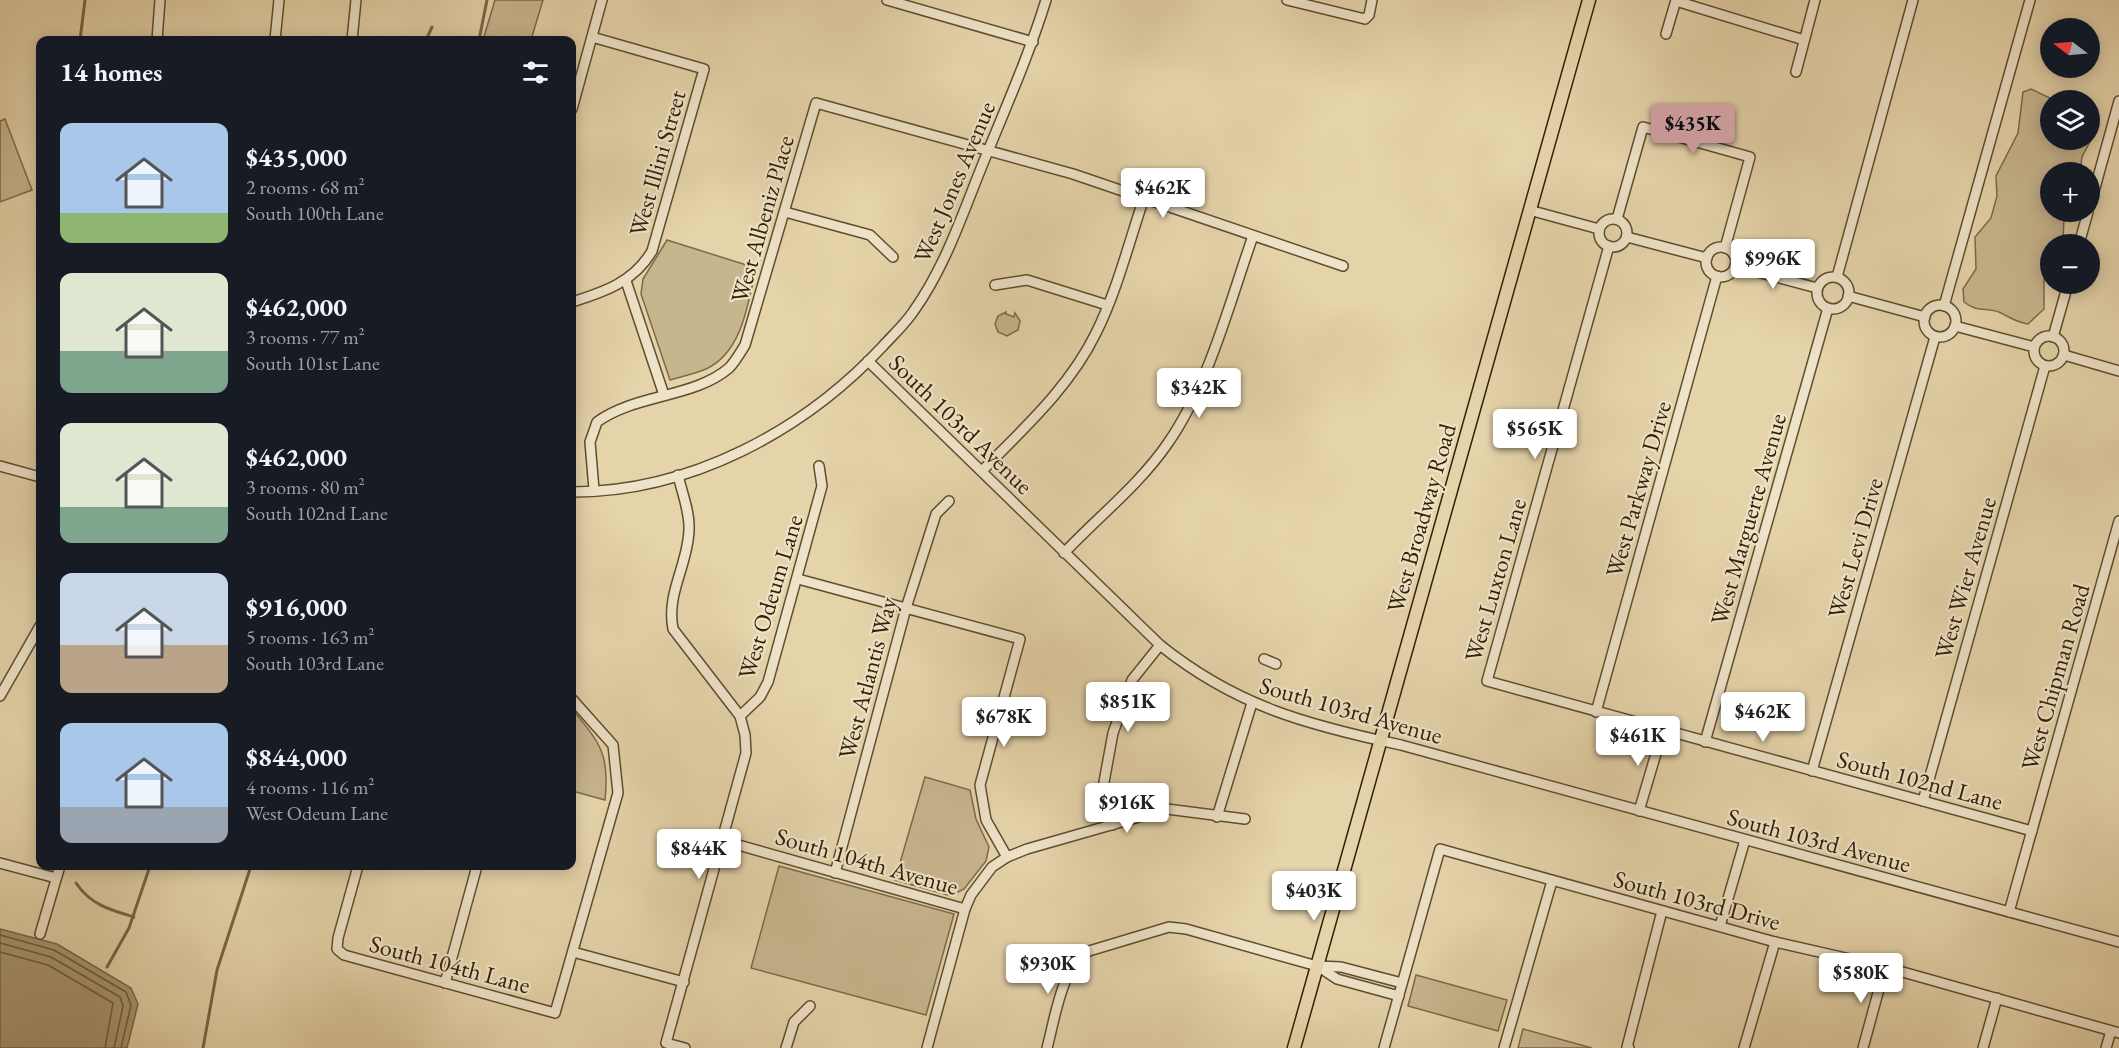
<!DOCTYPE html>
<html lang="en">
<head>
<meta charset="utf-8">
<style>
  body { margin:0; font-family:"EB Garamond",serif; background:#20242c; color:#f1f3f6; height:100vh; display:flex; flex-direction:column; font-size:22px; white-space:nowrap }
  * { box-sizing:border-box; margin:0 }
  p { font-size:20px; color:#9ea1a6 }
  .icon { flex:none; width:33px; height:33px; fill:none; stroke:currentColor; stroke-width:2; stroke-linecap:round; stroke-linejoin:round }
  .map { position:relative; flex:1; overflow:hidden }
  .sheet { position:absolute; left:36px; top:36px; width:540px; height:834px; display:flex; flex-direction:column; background:#171b24; border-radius:12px; box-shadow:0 3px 15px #0003 }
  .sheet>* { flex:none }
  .needle { width:39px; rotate:286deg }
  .fabs { position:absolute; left:2040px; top:18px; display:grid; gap:12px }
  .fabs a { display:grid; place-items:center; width:60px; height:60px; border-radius:50%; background:#171b24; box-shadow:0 3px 15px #0003; font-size:30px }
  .price { position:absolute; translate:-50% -51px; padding:0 14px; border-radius:6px; background:#fff; color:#222; font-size:20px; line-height:39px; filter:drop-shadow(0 2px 3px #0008) }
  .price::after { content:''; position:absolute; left:50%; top:36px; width:18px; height:14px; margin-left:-9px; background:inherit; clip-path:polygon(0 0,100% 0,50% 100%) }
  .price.on { background:#c59692; color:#111 }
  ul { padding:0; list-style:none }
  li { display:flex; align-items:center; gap:18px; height:150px; padding:0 24px }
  li span { display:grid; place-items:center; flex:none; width:168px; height:120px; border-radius:12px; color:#555 }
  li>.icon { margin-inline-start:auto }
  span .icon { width:72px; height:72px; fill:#fffc; stroke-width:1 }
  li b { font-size:26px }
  h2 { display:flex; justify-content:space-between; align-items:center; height:72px; padding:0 24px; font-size:26px }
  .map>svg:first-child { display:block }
  .green { fill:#c7b58e; stroke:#7c6a49; stroke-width:1.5 }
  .water { fill:#a89672; stroke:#796746; stroke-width:1.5 }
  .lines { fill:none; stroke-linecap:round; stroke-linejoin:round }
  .shore { stroke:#6d5b3b; stroke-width:1.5 }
  .stream { stroke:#796746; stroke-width:3 }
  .minor-casing { stroke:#5f4d2e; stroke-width:12 }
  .major-casing { stroke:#322004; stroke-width:15 }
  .minor { stroke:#eee2c8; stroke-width:9 }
  .major { stroke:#e5d3aa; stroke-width:12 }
  .labels { text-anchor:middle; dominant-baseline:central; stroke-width:4.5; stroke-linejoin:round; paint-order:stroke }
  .street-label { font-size:24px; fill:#322004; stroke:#eee2c8 }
</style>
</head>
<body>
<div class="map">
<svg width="2119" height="1048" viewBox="0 0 2119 1048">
  <rect width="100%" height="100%" fill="#e5d3aa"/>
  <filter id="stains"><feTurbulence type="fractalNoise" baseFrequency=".00333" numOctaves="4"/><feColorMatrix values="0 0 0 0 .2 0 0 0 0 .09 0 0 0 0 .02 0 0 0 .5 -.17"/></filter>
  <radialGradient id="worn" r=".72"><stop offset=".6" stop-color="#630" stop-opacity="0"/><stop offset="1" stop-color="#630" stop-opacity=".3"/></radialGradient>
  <g class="green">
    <path d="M495,0H543L531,40H483Z"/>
    <path d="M2031,89L2054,100H2050V140H2090V123L2094,134L2082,157L2080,172H2050V212H2068L2064,217L2063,242L2062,244H2050V270L2044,278V309L2028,324C2016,322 2011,318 2001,313C1987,306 1979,314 1964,302L1963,289L1976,269L1975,237L1991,218L1997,196L1996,176L2018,133L2023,92Z"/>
    <path d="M5,119L32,190L0,202V121Z"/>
    <path d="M667,240L756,268C748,302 743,352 706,369C695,374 682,376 670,380L641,294L643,279Z"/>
    <path d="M1006,312V314L1014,317L1015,313L1020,321L1018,330L1007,336L998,332L995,324L998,316Z"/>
    <path d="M572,709C600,743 610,754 605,800L572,791Z"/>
    <path d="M925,777L970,790L976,819L989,847L986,861L964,889L951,896L895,880Z"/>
    <path d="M779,866L954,914L926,1015L751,968Z"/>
    <path d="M1416,975L1507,1000L1498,1031L1408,1006Z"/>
    <path d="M1523,1029L1592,1048H1518Z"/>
  </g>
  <path class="water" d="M0,929L57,944L131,988L138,1004L127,1048H0Z"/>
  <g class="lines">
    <g class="shore">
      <path d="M0,935L54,950L126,992L131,1005L121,1048"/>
      <path d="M0,943L51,957L120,997L123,1006L114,1048"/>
      <path d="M0,952L48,965L113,1003L105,1048"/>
    </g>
    <g class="stream">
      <path d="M80,40L85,0"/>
      <path d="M426,40L432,27"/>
      <path d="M479,40L487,0"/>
      <path d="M76,883C91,905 110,910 134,917"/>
      <path d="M107,967L129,928L150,866"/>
      <path d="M203,1048L217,970L251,866"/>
    </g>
    <defs>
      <g id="minor">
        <path d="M887,0L1033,42"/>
        <path d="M1287,0L1365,19L1369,15L1372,0"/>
        <path d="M1676,1L1804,40"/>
        <path d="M1666,34L1676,0"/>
        <path d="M157,40L160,0"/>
        <path d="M275,40L279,0"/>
        <path d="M352,40L356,0"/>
        <path d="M1796,72L1815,0"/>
        <path d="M572,109L602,0"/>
        <path d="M2090,206L2119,101"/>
        <path d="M1529,210L1599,229"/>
        <path d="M785,212L870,235L893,257"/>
        <circle cx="1613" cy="233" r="14"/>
        <path d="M1617,219L1643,127L1750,157L1725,248"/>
        <path d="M1627,237L1707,258"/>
        <path d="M2079,244L2088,212"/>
        <path d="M1609,246L1487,681L2032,831"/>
        <circle cx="1721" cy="262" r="15"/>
        <path d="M1735,266L1817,288"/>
        <path d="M1837,277L1913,0"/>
        <circle cx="1833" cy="293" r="16"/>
        <path d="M626,281L664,395"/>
        <path d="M995,285L1027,280L1107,305"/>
        <path d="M1848,296L1925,317"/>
        <path d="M572,302C604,292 634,282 652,251L704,69L592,37"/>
        <circle cx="1940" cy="321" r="16"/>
        <path d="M1944,306L2030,0"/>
        <path d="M1955,326L2034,347"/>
        <circle cx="2049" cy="351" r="15"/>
        <path d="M2053,337L2068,284"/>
        <path d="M2064,355L2119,371"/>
        <path d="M868,361L1160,645C1236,706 1307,725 1401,745L2119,942"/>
        <path d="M0,466L40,477"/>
        <path d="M982,471C1024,428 1069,388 1096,333C1117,291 1129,242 1144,198"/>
        <path d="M678,475C682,493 690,512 689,530C688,565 666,593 673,629L740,716L745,735L746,753L666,1043L685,1048"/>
        <path d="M594,490L590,442L597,422C635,394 694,398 729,368C735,362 740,353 745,345L816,103L1073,174L1343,266"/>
        <path d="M572,492C690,492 804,431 883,346C893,335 905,324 913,312C946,266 963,212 984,161C1006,107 1029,55 1046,0"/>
        <path d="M1064,553C1098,517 1140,484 1168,443C1209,384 1229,304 1253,236"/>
        <path d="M798,579L1020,639L980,785L986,820L1007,857"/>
        <path d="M1264,659L1276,664"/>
        <path d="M0,696L40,626"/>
        <path d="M1596,712L1717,276"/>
        <path d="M740,716L760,697L768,682L822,486L819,466"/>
        <path d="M1705,742L1828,308"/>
        <path d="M1812,771L1935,337"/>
        <path d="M1923,801L2045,366"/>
        <path d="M1639,811L1663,730"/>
        <path d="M1217,817L1252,703"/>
        <path d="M1112,825L1104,782L1113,733L1132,680L1160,645"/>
        <path d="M724,841L965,909"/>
        <path d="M0,863L56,878"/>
        <path d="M358,866L338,938L337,949L344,955L555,1013L618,793L613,745L572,699"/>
        <path d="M835,873L906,608L936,514L949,501"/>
        <path d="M2009,912L2119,521"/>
        <path d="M1720,926L1745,840"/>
        <path d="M40,934L60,866"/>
        <path d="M573,952L684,982"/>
        <path d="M1319,967L1337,979L1399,996"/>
        <path d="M445,983L477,866"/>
        <path d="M786,1048L794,1022L810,1006"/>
        <path d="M927,1048L965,909L971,895L992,867L1007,857L1027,849L1167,809L1245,819"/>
        <path d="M1047,1048C1055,1019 1061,967 1089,951L1169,927L1186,929L1317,966L1341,967L1402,983"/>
        <path d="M1384,1048L1440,849L1775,942L1885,967L2119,1033"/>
        <path d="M1504,1048L1552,881"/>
        <path d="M1629,1048L1627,1047L1662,911"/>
        <path d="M1744,1048L1775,942"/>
        <path d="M1863,1048L1885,967"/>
        <path d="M1983,1048L1997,998"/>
        <path d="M2106,1048L2111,1031"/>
      </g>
      <path id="major" d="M1294,1048L1589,0"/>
    </defs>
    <use href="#minor" class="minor-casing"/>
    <use href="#major" class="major-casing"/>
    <use href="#minor" class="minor"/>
    <use href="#major" class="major"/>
  </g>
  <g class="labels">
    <g class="street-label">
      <text transform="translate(657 163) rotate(-74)">West Illini Street</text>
      <text transform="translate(954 182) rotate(-67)">West Jones Avenue</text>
      <text transform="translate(762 219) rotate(-74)">West Albeniz Place</text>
      <text transform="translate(961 424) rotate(44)">South 103rd Avenue</text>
      <text transform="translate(1638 489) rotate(-74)">West Parkway Drive</text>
      <text transform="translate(1421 518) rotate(-74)">West Broadway Road</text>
      <text transform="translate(1748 519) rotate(-74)">West Marguerte Avenue</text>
      <text transform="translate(1855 548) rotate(-74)">West Levi Drive</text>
      <text transform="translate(1965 578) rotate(-74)">West Wier Avenue</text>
      <text transform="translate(1495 580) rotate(-74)">West Luxton Lane</text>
      <text transform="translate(770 597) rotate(-73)">West Odeum Lane</text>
      <text transform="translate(2055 677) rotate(-74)">West Chipman Road</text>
      <text transform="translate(867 678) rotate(-75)">West Atlantis Way</text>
      <text transform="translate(1351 710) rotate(16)">South 103rd Avenue</text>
      <text transform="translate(1920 780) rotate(15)">South 102nd Lane</text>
      <text transform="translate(1819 840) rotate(15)">South 103rd Avenue</text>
      <text transform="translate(867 861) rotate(16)">South 104th Avenue</text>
      <text transform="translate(1697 900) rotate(15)">South 103rd Drive</text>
      <text transform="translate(450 964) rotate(15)">South 104th Lane</text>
    </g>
  </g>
  <rect width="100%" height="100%" filter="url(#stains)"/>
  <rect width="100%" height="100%" fill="url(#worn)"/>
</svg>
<div class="fabs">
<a><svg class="needle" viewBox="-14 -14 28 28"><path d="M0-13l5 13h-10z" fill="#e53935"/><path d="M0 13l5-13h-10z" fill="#9ea1a6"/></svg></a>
<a><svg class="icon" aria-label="layers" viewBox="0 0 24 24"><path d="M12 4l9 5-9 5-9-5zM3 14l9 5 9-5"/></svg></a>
<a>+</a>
<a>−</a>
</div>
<b class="price on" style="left:1693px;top:155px">$435K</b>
<b class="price" style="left:1163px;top:219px">$462K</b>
<b class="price" style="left:1773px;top:290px">$996K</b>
<b class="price" style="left:1199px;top:419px">$342K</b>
<b class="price" style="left:1535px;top:460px">$565K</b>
<b class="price" style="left:1128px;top:733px">$851K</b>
<b class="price" style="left:1763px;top:743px">$462K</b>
<b class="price" style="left:1004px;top:748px">$678K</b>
<b class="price" style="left:1638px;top:767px">$461K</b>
<b class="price" style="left:1127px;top:834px">$916K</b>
<b class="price" style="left:699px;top:880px">$844K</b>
<b class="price" style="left:1314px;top:922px">$403K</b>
<b class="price" style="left:1048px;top:995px">$930K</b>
<b class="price" style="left:1861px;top:1004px">$580K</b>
<section class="sheet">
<h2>14 homes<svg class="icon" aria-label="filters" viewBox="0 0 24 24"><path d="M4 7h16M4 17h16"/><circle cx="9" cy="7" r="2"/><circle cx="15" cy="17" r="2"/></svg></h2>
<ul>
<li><span style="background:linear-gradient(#a9c7e8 75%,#8fb573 0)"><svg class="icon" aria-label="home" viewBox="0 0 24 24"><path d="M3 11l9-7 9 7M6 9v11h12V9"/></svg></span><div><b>$435,000</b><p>2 rooms · 68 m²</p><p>South 100th Lane</p></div></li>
<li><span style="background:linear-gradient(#dfe7d0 65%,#7fa58c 0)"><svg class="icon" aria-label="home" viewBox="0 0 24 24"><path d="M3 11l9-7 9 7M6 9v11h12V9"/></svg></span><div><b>$462,000</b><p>3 rooms · 77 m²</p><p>South 101st Lane</p></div></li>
<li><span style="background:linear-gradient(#dfe7d0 70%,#7fa58c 0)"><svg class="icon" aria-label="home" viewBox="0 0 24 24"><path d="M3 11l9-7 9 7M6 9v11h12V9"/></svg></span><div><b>$462,000</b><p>3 rooms · 80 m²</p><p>South 102nd Lane</p></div></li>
<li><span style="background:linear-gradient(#c9d6e8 60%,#b9a48a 0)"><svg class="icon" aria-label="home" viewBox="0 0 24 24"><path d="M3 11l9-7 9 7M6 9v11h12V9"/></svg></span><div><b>$916,000</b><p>5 rooms · 163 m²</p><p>South 103rd Lane</p></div></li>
<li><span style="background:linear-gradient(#a9c7e8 70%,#9aa5b1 0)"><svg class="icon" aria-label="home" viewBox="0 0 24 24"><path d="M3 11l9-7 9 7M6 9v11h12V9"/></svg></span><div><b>$844,000</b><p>4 rooms · 116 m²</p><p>West Odeum Lane</p></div></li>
</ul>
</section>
</div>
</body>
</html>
